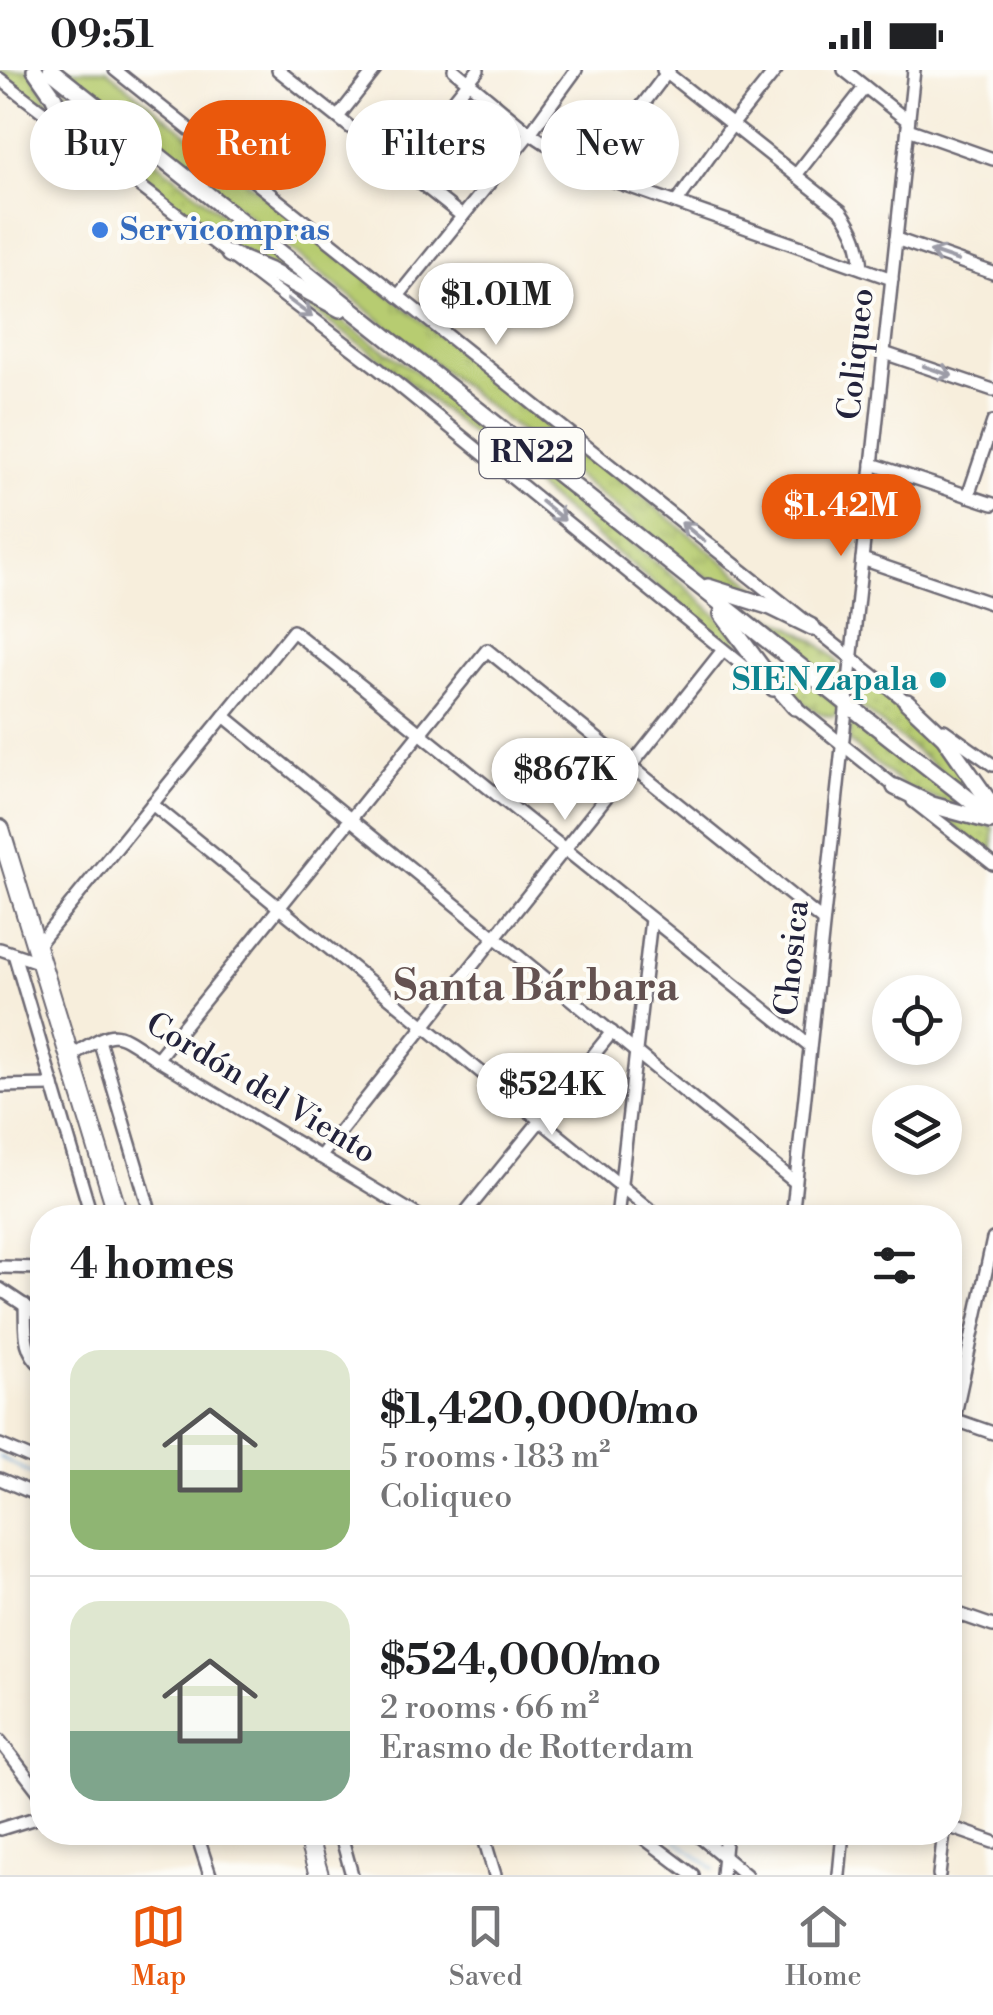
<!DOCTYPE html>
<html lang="en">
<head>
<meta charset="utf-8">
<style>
  body { margin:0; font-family:"Libre Bodoni",serif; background:#f2f2f2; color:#202124; height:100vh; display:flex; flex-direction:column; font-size:38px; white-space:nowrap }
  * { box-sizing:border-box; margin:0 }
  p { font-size:32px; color:#757577 }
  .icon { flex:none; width:55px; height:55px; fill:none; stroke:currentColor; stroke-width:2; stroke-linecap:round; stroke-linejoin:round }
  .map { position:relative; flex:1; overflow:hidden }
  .panel { position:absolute; left:30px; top:1135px; width:932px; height:640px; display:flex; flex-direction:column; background:#fff; border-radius:40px; box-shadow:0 5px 15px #0003 }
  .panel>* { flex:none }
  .hud { position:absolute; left:30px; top:30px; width:935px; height:90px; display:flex; gap:20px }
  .tools { position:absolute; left:872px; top:905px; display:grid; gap:20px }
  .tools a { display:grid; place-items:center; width:90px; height:90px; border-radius:50%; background:#fff; box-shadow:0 5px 15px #0003; font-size:50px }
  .price { position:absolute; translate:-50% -85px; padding:0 22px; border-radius:35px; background:#fff; color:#222; font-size:32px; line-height:65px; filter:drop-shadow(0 2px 5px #0008) }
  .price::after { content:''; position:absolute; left:50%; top:60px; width:30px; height:22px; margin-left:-15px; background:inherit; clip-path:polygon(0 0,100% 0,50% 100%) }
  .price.selected { background:#ea580c; color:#fff }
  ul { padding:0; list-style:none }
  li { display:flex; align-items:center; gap:30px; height:250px; padding:0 40px }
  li+li { border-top:2px solid #e0e0e0 }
  li span { display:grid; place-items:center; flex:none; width:280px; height:200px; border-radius:30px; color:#555 }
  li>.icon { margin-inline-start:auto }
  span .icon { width:120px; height:120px; fill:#fffc; stroke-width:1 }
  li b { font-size:42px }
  h2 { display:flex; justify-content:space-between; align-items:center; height:120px; padding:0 40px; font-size:42px }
  .pill { padding:0 35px; border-radius:45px; background:#fff; box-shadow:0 5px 15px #0003; font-size:35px; line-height:90px }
  .pill.selected { background:#ea580c; color:#fff }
  .status { display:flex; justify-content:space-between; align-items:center; height:70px; padding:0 50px; background:#fff; direction:ltr }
  .status svg { height:28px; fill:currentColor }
  .tabs { display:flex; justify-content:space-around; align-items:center; height:140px; border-top:2px solid #e0e0e0; background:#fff; font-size:28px; color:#757577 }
  .tabs a { display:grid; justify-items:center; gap:5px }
  .tabs .selected { color:#ea580c }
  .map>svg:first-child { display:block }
  .grass { fill:url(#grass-tufts); stroke:#6c7756; stroke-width:2.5 }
  .garden { fill:url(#garden-dots); stroke:#6c7756; stroke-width:2.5 }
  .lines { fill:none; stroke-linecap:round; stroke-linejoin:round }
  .stream { stroke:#66a4d8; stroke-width:2.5 }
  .minor-casing { stroke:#6d6973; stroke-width:16 }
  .major-casing { stroke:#6d6973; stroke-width:20 }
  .highway-casing { stroke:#6d6973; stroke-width:22 }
  .minor { stroke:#fff; stroke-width:11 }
  .major { stroke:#fff; stroke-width:15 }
  .highway { stroke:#fff; stroke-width:18 }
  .oneway { stroke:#9c9ca7 }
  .shop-dot { fill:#3f7fe0; stroke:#fdfcf7; stroke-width:4 }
  .culture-dot { fill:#0f9aa8; stroke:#fdfcf7; stroke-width:4 }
  .labels { text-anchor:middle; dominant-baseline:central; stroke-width:8; stroke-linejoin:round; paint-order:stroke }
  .shield { fill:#fdfcf7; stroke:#646373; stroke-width:2.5 }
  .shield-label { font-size:30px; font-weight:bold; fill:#22223b }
  .shop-label { font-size:32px; font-weight:bold; fill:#366cbe; stroke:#fdfcf7; text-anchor:start }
  .street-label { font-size:32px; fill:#22223b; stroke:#fdfcf7 }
  .culture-label { font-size:32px; font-weight:bold; fill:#0d838f; stroke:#fdfcf7; text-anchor:end }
  .district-label { font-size:42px; font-weight:bold; fill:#645251; stroke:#fdfcf7 }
</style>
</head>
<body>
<div class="status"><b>09:51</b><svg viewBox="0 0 49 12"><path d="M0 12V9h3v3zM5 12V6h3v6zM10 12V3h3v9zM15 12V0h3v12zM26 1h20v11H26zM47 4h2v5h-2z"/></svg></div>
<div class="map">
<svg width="993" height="1805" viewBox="0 0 993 1805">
  <defs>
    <pattern id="grass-tufts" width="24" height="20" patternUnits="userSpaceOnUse" patternTransform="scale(2.5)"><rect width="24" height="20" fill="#b7cc71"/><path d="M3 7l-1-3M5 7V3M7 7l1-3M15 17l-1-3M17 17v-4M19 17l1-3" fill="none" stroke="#9daf63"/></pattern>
    <pattern id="garden-dots" width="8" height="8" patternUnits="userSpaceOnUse" patternTransform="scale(2.5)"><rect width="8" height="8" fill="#b7cc71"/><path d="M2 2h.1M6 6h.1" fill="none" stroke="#9daf63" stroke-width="1.8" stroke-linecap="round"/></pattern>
  </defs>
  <rect width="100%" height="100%" fill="#fdfcf7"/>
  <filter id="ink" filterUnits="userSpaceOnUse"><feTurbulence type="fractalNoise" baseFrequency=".01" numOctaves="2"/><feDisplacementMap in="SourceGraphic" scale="20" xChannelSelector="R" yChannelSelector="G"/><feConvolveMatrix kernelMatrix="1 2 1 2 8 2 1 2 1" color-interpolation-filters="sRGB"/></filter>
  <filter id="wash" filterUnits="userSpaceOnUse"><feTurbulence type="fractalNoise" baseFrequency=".0048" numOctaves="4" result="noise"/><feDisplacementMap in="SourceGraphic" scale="40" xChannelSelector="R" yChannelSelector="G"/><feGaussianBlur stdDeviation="2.25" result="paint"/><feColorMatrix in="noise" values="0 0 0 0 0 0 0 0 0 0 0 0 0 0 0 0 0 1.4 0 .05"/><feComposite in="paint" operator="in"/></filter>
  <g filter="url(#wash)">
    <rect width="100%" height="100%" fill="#f7eedc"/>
    <path class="grass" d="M65,0H107L768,527L710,509L687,494Z"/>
    <g class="garden">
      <path d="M0,0H30L57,46L0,3Z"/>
      <path d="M64,17L323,225L218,168L89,71L79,60Z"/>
      <path d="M264,204L281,211L416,301L685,516L730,558L759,600L372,282L309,239Z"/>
      <path d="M723,528C756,541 826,566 842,600L839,610L834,611L828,609Z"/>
      <path d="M733,550L840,637V642L832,647C793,639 756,580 733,550Z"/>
      <path d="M861,610L873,614L935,664L989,739L853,631L854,617Z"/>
      <path d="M853,646L982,745L908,719L849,672L851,649Z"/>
      <path d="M931,739L993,757V787L991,785Z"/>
    </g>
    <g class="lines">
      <g class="stream">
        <path d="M0,1387L42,1409"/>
        <path d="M666,1762L714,1799"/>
      </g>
    </g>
  </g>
  <g filter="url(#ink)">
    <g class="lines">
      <defs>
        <g id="minor">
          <path d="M115,0L913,637"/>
          <path d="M278,0L462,146"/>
          <path d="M454,0L530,63L591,103L892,209"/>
          <path d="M663,0L841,141C855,160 860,175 862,198"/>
          <path d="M844,0L908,51"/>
          <path d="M0,9L375,296L773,620"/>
          <path d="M338,47L375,0"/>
          <path d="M908,59L993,89"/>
          <path d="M400,97L478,0"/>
          <path d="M591,103L669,0"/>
          <path d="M796,105L865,17"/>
          <path d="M676,133L732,55L776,0"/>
          <path d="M896,169L993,203"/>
          <path d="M398,226L530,63L576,0"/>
          <path d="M884,283L993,320"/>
          <path d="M872,394L993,434"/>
          <path d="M968,426L993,352"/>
          <path d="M862,489L993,534"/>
          <path d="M792,634L898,719"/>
          <path d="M224,646L795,1112"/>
          <path d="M944,660L993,695"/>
          <path d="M913,731L993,794"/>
          <path d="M152,734L660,1148"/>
          <path d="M36,877L293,561L810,976"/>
          <path d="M0,879L41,893"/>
          <path d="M14,884L92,1148"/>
          <path d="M99,970L152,1148"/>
          <path d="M70,986C119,958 110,958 157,989L422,1148"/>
          <path d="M157,989L487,580L823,851"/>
          <path d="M0,1016L53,1015"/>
          <path d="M320,1087L723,580"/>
          <path d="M461,1148L612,962"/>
          <path d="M617,1148L651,849"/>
          <path d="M792,1148L914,0"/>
          <path d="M0,1197L42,1198"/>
          <path d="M0,1219L42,1247"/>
          <path d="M25,1235C26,1259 22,1280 42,1296"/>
          <path d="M950,1348L993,1363"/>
          <path d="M954,1349L993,1169"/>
          <path d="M0,1375L42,1393"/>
          <path d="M0,1409L42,1427"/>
          <path d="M950,1541L993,1556"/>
          <path d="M0,1671L42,1726"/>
          <path d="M950,1757L993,1772"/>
          <path d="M0,1759L42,1746"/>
          <path d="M196,1762L210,1805"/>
          <path d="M340,1762L352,1805"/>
          <path d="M482,1762L495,1805"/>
          <path d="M636,1762L693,1805"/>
          <path d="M694,1762L746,1805"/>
          <path d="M722,1805L726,1762"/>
          <path d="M839,1805L843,1762"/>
          <path d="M939,1805L944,1762"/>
        </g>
        <g id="major">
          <path d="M35,0L53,26L69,61"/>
          <path d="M51,0L860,644L993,748"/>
          <path d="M229,184L270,201L340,239"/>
          <path d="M708,517L771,537L812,557"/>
          <path d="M722,544L768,606L795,637"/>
          <path d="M907,632L944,667L993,737"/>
          <path d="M895,717L932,735L990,751"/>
        </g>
        <g id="highway">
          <path d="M0,759L119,1148"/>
          <path d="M306,1762L319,1805"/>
        </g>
      </defs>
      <use href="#minor" class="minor-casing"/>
      <use href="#major" class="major-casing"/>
      <use href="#highway" class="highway-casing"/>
      <use href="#minor" class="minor"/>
      <use href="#major" class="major"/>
      <use href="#highway" class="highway"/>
    </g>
    <defs><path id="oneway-shaft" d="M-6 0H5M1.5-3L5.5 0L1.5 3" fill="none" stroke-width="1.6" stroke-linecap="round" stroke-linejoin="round" transform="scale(2.5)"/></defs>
    <g class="oneway">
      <use href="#oneway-shaft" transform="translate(944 186) rotate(-161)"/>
      <use href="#oneway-shaft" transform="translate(300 238) rotate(37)"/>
      <use href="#oneway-shaft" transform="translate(938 301) rotate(19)"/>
      <use href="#oneway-shaft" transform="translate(553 441) rotate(39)"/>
      <use href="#oneway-shaft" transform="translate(693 462) rotate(-141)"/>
    </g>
  </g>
  <circle class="shop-dot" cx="100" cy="160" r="10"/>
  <circle class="culture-dot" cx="938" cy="610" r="10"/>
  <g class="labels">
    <rect class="shield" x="479.5" y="358" width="105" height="50" rx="8"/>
    <g class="shield-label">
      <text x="532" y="383">RN22</text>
    </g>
    <g class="shop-label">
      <text x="120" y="160">Servicompras</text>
    </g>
    <g class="street-label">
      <text transform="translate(856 284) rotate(-84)">Coliqueo</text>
      <text transform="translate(792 888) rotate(-84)">Chosica</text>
      <text transform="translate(261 1018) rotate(31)">Cordón del Viento</text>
    </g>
    <g class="culture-label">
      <text x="918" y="610">SIEN Zapala</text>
    </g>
    <g class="district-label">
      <text x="536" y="917">Santa Bárbara</text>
    </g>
  </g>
</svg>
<div class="tools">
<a><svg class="icon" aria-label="locate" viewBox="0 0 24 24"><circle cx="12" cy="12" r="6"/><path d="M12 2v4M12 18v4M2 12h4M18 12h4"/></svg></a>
<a><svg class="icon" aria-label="layers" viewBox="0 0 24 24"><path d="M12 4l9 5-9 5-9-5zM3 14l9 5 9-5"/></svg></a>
</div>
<b class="price" style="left:496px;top:278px">$1.01M</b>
<b class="price selected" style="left:841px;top:489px">$1.42M</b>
<b class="price" style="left:565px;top:753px">$867K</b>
<b class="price" style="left:552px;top:1068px">$524K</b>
<div class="hud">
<a class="pill">Buy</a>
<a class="pill selected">Rent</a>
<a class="pill">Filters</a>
<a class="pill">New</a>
</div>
<section class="panel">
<h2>4 homes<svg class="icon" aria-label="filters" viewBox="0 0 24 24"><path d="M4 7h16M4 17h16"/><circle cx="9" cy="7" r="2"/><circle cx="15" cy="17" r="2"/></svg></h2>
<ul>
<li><span style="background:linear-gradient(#dfe7d0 60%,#8fb573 0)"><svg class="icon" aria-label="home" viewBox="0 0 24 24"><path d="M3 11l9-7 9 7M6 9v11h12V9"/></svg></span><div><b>$1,420,000/mo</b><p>5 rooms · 183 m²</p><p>Coliqueo</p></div></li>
<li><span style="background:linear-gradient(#dfe7d0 65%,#7fa58c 0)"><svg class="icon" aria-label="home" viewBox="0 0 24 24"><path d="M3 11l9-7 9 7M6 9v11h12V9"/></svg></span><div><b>$524,000/mo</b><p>2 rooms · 66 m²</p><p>Erasmo de Rotterdam</p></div></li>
</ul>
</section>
</div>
<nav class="tabs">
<a class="selected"><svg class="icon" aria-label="map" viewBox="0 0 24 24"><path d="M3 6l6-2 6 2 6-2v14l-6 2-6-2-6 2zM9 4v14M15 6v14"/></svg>Map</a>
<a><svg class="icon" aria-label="saved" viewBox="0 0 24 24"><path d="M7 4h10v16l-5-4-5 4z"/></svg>Saved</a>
<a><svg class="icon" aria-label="home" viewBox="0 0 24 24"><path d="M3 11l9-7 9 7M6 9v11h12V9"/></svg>Home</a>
</nav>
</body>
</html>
